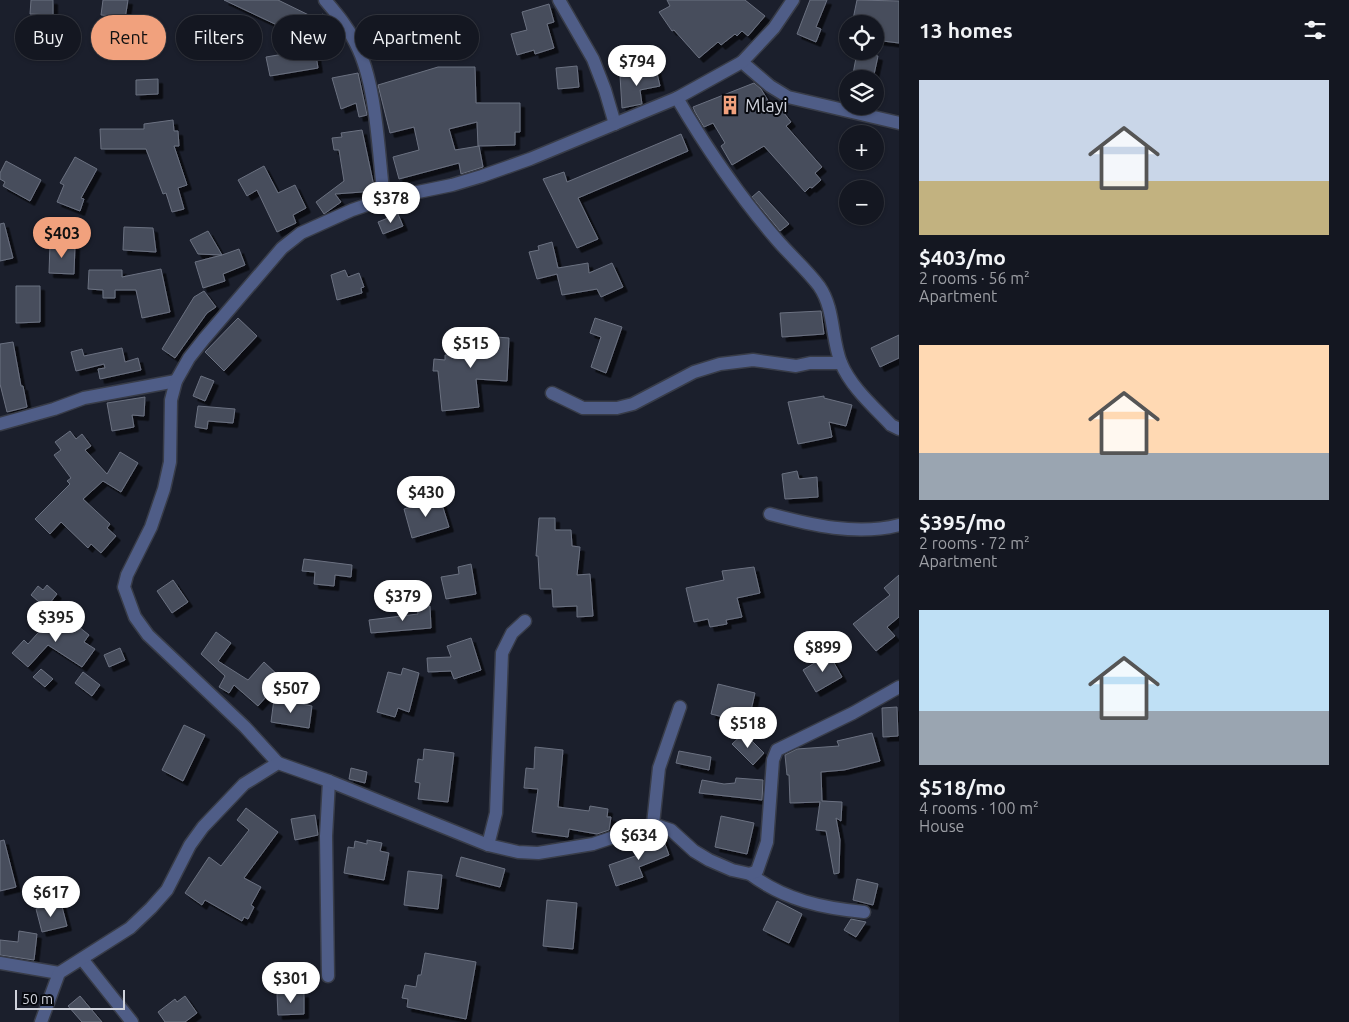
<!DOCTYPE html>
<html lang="en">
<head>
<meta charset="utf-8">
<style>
  body { margin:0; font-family:Ubuntu,sans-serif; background:#21242e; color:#f1f3f6; height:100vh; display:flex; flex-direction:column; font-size:19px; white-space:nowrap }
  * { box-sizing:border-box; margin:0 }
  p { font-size:16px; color:#9d9fa5 }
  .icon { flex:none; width:28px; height:28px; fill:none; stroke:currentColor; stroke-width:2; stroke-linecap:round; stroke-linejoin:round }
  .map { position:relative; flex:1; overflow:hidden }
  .panel { display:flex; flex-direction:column; background:#141721; width:450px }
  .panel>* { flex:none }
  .top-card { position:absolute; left:15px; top:15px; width:475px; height:45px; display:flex; gap:10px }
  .fabs { position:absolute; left:839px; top:15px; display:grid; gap:10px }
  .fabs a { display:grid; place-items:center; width:45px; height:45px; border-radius:50%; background:#141721; box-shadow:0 1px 4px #0004,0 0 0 1px #33363f; font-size:25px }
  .scale { position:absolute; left:15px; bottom:12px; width:110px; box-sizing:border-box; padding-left:5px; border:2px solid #cfd2db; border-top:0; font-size:14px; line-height:18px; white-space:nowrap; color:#cfd2db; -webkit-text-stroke:4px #07090f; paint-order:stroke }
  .price { position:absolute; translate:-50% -42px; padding:0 11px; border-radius:18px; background:#fff; color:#222; font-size:16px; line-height:32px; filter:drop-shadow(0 1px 2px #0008) }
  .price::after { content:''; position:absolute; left:50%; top:30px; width:15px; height:11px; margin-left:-8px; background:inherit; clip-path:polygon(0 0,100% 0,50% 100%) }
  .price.on { background:#f1a17d; color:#111 }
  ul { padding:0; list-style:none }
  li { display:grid; align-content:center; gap:10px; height:265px; padding:0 20px }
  li span { display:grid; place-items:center; height:155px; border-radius:0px; color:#555 }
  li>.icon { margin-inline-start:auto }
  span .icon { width:90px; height:90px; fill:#fffc; stroke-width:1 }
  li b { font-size:21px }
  h2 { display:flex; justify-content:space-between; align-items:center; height:60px; padding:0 20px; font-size:21px }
  .tag { padding:0 18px; border-radius:22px; background:#141721; box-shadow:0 1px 4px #0004,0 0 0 1px #33363f; font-size:18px; line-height:45px }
  .tag.on { background:#f1a17d; color:#111 }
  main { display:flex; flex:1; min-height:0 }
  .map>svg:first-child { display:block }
  .building { fill:#474d5b; stroke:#6b7181; filter:url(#shadow) }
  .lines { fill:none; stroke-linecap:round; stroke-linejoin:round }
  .minor-casing { stroke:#383c48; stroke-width:15 }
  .minor { stroke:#4f5d87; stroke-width:12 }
  .labels { text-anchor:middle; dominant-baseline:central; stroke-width:4; stroke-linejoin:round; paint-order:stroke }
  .poi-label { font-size:18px; fill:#cfd2db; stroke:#07090f; text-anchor:start }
</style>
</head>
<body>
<main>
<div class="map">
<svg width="899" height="1022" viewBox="0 0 899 1022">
  <defs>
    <filter id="shadow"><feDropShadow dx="4.5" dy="4.5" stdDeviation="0" flood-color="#0009"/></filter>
  </defs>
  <rect width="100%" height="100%" fill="#1b1f2c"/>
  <g class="building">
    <path d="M31,0H53V15L30,14Z"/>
    <path d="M103,0H128L124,25L112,23L113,16L101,15Z"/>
    <path d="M224,0H278L319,20L322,14L330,18L337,27L325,48L314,42L318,68L270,76L266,57L314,49L275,29L277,25Z"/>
    <path d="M667,0H745L765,16L748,36L742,31L737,36L735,34L721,45L718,42L699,58L674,30L672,31L659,12L670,6Z"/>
    <path d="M810,0H827L816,27L821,29L816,42L797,34Z"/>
    <path d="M857,0L899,1V43L875,40V24H852Z"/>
    <path d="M549,4L554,22L547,24L554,48L535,54L534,50L517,55L511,34L527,30L522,12Z"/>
    <path d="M862,53L878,56L873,79H852L856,58L861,59Z"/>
    <path d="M577,66L579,87L558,89L556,68Z"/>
    <path d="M438,67H475L476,103H520V132H515V145L478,146L477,122L449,129L455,150L479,146L483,167L461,174L459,163L399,179L393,157L419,150L414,127L390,133L378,85Z"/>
    <path d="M656,69L660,86L640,90L642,104L622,108L620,76Z"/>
    <path d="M358,73L367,115L359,117L356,103L341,109L332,78Z"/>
    <path d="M158,79V94L136,95V80Z"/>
    <path d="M754,83L761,89L775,112L780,108L791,122L786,126L822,167L815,173L821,180L812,188L810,187L805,192L764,146L732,165L721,146L725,143L713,123L704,127L695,112L693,107Z"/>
    <path d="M173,120L174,131H178L179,146H174L187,185L178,188L184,209L172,212L166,193L163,194L146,149H101L100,129H144V124Z"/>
    <path d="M362,130L375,191L335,194L341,202L324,214L316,202L344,181L339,150H334L332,138L342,137L341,133Z"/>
    <path d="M681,134L688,151L578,198L598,239L577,248L543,179L564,172L567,182Z"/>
    <path d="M75,157L97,169L81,198L84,199L80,211L57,202L64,185L60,183Z"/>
    <path d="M6,161L41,180L30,201L3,186L5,182L0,179V173Z"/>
    <path d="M264,166L278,193L295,185L306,208L293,215L296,223L277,232L257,190L247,196L238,180Z"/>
    <path d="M759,191L789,224L780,231L752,197Z"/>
    <path d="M398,214L403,226L383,234L378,222Z"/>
    <path d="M4,223L13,258L0,261V224Z"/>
    <path d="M124,227L153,228L156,252L123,250Z"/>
    <path d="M208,231L222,255L239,249L245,265L223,274L225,281L203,288L195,262L222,255L198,254L190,240Z"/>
    <path d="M552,242L558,268L588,263L589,273L612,263L623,287L601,297L597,289L562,295L557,274L537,279L529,252L539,250L538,246Z"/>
    <path d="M50,244L75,245L74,274L49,273Z"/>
    <path d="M161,269L170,312L142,318L136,290H115V298H103V290L88,289L89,270H122V277Z"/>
    <path d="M345,270L348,277L359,273L364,287L361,288L362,293L337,300L331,275Z"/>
    <path d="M16,286H40V322L16,323Z"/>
    <path d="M204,291L216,307L207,313L175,358L162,349L194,297Z"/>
    <path d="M821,311L824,334L782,337L780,313Z"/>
    <path d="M238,318L257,336L224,371L205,352Z"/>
    <path d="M595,318L622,327L606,373L591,367L601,337L590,333Z"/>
    <path d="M457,334L509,338L507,381L476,379L479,407L442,411L438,371H433L434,359L445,360V355H455Z"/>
    <path d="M899,335V358L880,367L871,348Z"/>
    <path d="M13,342L21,386H23L27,407L7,412L0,384V344Z"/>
    <path d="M122,348L125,362L138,358L141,370L100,379L98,369L105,368L104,364L76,371L71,352L82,349L84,356Z"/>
    <path d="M201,376L214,381L205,401L193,396Z"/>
    <path d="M824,396V398L852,405L846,426L829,422L832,437L798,444L788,402Z"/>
    <path d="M145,397L144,416L132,415L134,427L112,431L107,403Z"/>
    <path d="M198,406L235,409L233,423L208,421L207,429L195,427Z"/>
    <path d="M70,431L76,439L82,434L91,446L85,450L107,474L120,452L138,463L121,492L103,481L83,499L110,524L107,528L116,536L101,553L91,544L88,548L61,522L50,534L35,519L70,484L67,481L71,478L54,455L61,450L55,442Z"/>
    <path d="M797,471L799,479L817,477L818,497L785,499L782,474Z"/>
    <path d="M440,498L449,527L412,538L404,509Z"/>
    <path d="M539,518H555V530H571L572,546L580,547L577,575L590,574L593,616L577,617V606L553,607L552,589H540L538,556H536Z"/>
    <path d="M304,559L352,565L351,577L335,575L334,586L314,584L315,572L302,571Z"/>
    <path d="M471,564L476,594L446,599L441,577L459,574L458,567Z"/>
    <path d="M754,567L760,593L737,598L742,617L726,620L727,624L710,627L708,619L694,622L686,588L724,580L722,571Z"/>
    <path d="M899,575V617L887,627L895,636L876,651L853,624L890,595L884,588Z"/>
    <path d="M173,580L188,602L172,613L157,591Z"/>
    <path d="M47,585L57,594L46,608L31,595L38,586L43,590Z"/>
    <path d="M430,606L431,628L371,633L369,620L418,614L417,608Z"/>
    <path d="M55,614L75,632L79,627L89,635L84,642L95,649L82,667L48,645L28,667L12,653L24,640L28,644Z"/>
    <path d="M216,632L231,643L218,661L248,680L264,662L282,679L258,706L234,685L229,693L219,687L225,676L201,654Z"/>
    <path d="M471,638L481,670L454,679L451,671L428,672L427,658L451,657L447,646Z"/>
    <path d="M120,648L125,660L109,667L104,655Z"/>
    <path d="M829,654L842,677L816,692L803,670Z"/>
    <path d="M403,668L419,673L409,712L398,708L395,717L377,712L388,672L401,675Z"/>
    <path d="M41,669L53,679L45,687L33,677Z"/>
    <path d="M83,672L100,685L92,696L75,683Z"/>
    <path d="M718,684L755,693L748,723L711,714Z"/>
    <path d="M274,699L312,706L309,728L271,722Z"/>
    <path d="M897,707L898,736L883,737L882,708Z"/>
    <path d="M184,725L205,735L183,781L162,770Z"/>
    <path d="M744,733L764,753L753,765L732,744Z"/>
    <path d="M872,733L880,761L844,770L821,772L822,801L842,802L841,821L836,818L840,840L839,873L834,874L826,831L816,830L820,802L790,803L789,775H787L785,755L797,749L839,746L837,741Z"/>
    <path d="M535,747L563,750L558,807L589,811L590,806L608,809L607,817H611L609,830L597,834L569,829L568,837L532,832L538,789L524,788L526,768L534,769Z"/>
    <path d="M424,749L454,753L448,802L418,799L420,783L415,782L418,759L423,760Z"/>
    <path d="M679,751L711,757L709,770L676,763Z"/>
    <path d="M351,768L367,772L365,783L349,779Z"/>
    <path d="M736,778L763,780L762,800L699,793L702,780L724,784L735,783Z"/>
    <path d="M246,808L278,832L244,878L261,887L251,905L254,907L248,919L244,917L242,921L205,900L202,905L185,893L209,857L221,866L249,830L237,820Z"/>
    <path d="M315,815L318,835L295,840L291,819Z"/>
    <path d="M721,816L754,823L747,854L715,847Z"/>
    <path d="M662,836L669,855L639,867L643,877L616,886L609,865L638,855L635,847Z"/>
    <path d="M4,840L16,887L0,891V841Z"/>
    <path d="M367,840L382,843L380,851L389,853L384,880L344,873L348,847L354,848L355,841L367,844Z"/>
    <path d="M461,857L505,869L500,887L456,876Z"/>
    <path d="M408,871L442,875L438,909L404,905Z"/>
    <path d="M857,879L878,884L873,905L853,900Z"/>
    <path d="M547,900L577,903L573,949L543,946Z"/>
    <path d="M777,901L802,914L789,943L763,930Z"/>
    <path d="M61,903L67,926L42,932L36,909Z"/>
    <path d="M851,919L866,922L856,937L844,930Z"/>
    <path d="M19,931L37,934L34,960L0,955V940L18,942Z"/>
    <path d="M425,953L476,962L466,1019L407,1007L408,999L402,998L405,985L416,987L418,975H421Z"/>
    <path d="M304,993V1014L278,1015L277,994Z"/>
    <path d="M80,996L102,1022H82L68,1006Z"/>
    <path d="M185,996L197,1013L185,1022H165L158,1012L175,999L177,1002Z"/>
  </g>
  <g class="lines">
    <defs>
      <g id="minor">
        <path d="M325,0C337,14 348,27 356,44C377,85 378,152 384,199"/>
        <path d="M559,0L593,59L605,90L615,124"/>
        <path d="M742,62L770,86L788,97L899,123"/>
        <path d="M677,98C707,149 739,196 778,241C791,256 807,270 819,286C835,309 831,338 841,363C851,387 873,406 891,425L899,429"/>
        <path d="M552,393L583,408H617L633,404L694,372L720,364L753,360L796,366L810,363H841"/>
        <path d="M0,424L54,409L84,398L176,381"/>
        <path d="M770,514C811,525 857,536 899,525"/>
        <path d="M278,763L245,727L148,635L135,617L124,587L127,575L151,527L164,489L170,462L171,400L176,381L189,358L204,339L282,248L301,233L352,210L384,199L452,185L482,176L530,159L677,98L742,62L774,28L793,0"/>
        <path d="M653,824L659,768L680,707"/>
        <path d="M488,845L496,813L502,653L512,633L525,621"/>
        <path d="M750,874C785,900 822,908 864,912"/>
        <path d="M82,959L132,1022"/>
        <path d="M0,963L59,973"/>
        <path d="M328,976L326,836L329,781"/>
        <path d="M41,1022L59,973L130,928L151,908L167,890L190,845L203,827L244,784L278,763L329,781L488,845L518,852L538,853L593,844L653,824L671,830L694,851L709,860L732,870L750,874L757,871L767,842L773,760L777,750L853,713L899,687"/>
      </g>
    </defs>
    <use href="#minor" class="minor-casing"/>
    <use href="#minor" class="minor"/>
  </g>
  <defs>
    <symbol id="building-bare" viewBox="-9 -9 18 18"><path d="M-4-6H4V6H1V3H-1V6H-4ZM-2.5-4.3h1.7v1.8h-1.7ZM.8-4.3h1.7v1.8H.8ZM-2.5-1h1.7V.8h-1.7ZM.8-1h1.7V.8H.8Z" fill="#f1a17d" stroke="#07090f" stroke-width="2.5" paint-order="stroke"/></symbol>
  </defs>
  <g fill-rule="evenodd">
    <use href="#building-bare" x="716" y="91" width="28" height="28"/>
  </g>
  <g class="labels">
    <g class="poi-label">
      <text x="745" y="105">Mlayi</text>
    </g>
  </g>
</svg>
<div class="fabs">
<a><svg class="icon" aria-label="locate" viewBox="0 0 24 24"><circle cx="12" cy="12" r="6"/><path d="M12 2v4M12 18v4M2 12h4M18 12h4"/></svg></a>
<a><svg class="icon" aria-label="layers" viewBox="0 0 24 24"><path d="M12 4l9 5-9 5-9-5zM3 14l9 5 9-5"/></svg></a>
<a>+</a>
<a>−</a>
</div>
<div class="scale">50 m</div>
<b class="price" style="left:637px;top:87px">$794</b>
<b class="price" style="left:391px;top:224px">$378</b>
<b class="price on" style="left:62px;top:259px">$403</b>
<b class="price" style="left:471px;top:369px">$515</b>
<b class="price" style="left:426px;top:518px">$430</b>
<b class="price" style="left:403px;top:622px">$379</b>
<b class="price" style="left:56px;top:643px">$395</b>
<b class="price" style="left:823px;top:673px">$899</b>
<b class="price" style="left:291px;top:714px">$507</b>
<b class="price" style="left:748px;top:749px">$518</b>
<b class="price" style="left:639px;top:861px">$634</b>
<b class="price" style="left:51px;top:918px">$617</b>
<b class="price" style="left:291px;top:1004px">$301</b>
<div class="top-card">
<a class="tag">Buy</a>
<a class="tag on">Rent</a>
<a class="tag">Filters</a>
<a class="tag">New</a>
<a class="tag">Apartment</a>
</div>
</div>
<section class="panel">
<h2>13 homes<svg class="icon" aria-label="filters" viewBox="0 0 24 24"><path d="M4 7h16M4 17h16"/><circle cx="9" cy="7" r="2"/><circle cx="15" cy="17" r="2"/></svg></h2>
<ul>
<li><span style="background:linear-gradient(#c9d6e8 65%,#c2b280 0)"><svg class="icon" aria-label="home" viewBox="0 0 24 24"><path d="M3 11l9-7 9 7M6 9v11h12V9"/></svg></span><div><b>$403/mo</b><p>2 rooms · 56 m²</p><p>Apartment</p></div></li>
<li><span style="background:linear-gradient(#ffd9b3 70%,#9aa5b1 0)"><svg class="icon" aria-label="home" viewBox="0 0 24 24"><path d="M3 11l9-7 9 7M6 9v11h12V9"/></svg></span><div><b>$395/mo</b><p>2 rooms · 72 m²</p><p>Apartment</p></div></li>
<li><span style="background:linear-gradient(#bfe0f5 65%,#9aa5b1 0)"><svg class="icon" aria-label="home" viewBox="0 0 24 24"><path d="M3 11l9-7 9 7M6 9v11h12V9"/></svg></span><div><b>$518/mo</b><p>4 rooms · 100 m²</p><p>House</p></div></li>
</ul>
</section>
</main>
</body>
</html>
